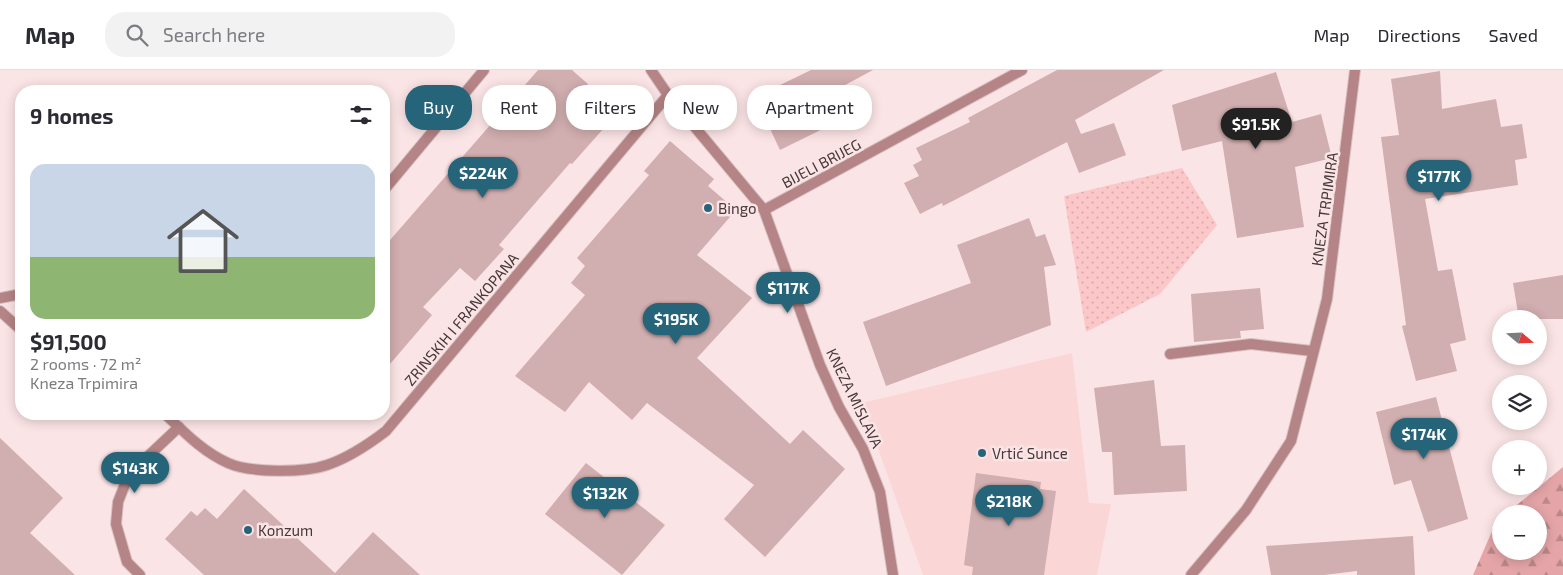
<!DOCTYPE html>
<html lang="en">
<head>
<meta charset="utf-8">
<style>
  body { margin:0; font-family:"Exo 2",sans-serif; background:#f2f2f3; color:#2b2b33; height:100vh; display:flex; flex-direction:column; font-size:19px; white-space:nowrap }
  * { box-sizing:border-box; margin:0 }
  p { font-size:16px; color:#7c7c81 }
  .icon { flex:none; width:28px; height:28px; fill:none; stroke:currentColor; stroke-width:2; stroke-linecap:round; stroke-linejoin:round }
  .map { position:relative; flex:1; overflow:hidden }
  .details { position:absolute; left:15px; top:15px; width:375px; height:335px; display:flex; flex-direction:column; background:#fff; border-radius:20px; box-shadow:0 2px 12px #0003 }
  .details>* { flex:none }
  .guide { position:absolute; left:405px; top:15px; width:475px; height:45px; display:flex; gap:10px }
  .needle { width:32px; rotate:109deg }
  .fabs { position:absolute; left:1492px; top:240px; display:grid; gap:10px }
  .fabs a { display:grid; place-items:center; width:55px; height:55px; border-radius:50%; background:#fff; box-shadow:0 2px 12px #0003; font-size:25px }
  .price { position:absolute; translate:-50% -42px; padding:0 11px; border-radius:18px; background:#26647a; color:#fff; font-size:16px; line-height:32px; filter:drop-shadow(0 1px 2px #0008) }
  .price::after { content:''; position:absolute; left:50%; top:30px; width:15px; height:11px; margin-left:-8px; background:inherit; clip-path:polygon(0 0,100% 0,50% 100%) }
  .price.active { background:#222; color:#fff }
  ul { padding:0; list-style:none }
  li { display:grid; align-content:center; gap:10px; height:265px; padding:0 15px }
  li+li { border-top:1px solid #e1e1e2 }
  li span { display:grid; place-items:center; height:155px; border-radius:15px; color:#555 }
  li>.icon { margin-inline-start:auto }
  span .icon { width:90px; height:90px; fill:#fffc; stroke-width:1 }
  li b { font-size:21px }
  h2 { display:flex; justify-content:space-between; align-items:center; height:60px; padding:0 15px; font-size:21px }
  .pill { padding:0 18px; border-radius:20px; background:#fff; box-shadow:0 2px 12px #0003; font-size:18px; line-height:45px }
  .pill.active { background:#26647a; color:#fff }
  header { display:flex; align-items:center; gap:30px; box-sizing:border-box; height:70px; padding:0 25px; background:#fff; border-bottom:1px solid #e1e1e2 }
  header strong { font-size:24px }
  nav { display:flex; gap:28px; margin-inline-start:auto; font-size:18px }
  .search { width:350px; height:45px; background:#f2f2f3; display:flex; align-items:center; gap:12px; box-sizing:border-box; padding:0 18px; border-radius:20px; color:#7c7c81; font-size:19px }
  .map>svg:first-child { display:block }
  .built { fill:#fad6d7 }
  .grass { fill:url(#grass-dots) }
  .forest { fill:url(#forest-firs) }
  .building { fill:#d1aeaf }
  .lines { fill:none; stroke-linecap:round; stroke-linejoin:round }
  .minor-casing { stroke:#d7c1c2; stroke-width:12 }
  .minor { stroke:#b58486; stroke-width:10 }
  .poi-dot { fill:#26647a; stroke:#fbe4e5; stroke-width:2 }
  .labels { text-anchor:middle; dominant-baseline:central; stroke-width:5; stroke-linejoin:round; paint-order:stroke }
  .street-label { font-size:15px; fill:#463738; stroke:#fbe4e5 }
  .poi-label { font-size:15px; fill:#463738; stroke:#fbe4e5; text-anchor:start }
</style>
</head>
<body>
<header>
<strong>Map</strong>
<div class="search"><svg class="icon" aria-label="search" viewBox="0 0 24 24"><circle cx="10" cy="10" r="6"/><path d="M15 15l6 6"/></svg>Search here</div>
<nav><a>Map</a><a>Directions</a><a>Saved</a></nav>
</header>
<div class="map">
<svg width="1563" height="505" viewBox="0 0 1563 505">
  <defs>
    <pattern id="grass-dots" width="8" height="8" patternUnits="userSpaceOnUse" patternTransform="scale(1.25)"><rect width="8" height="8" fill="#fbc7c9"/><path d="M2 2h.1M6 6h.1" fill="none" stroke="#d8acad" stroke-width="1.8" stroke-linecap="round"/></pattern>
    <pattern id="forest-firs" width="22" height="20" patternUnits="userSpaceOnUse" patternTransform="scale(1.25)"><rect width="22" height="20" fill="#e5a5a8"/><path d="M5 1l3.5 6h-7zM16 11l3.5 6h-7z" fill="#bb878a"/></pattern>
  </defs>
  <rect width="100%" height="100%" fill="#fbe4e5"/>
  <path class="built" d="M1072,283L1089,433L1111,434L1097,505H923L862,333Z"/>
  <path class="grass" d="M1182,98L1217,155L1160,224L1086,262L1064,126Z"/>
  <path class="forest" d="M1563,397V505H1473L1496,452L1501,448V481H1539V444H1506Z"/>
  <g class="building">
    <path d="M538,0H572L588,14L574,31L604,58L572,94L570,93L499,175L504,179L475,211L460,198L423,237L432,245L384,301V177Z"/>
    <path d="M811,0H873L834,21L847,47L780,80L755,27Z"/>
    <path d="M1057,0H1164L1075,50L1081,64L1114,53L1126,85L1079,103L1067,72L943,136L942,133L920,144L904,113L919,106L913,95L922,90L916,78L970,52L968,48Z"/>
    <path d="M1440,1L1442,39L1496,29L1501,57L1522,54L1527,88L1515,90L1518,115L1425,129L1438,201L1452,199L1466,270L1450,274L1457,301L1416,311L1402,256L1406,255L1381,67L1399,65L1391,9Z"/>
    <path d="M1276,2L1292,52L1321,44L1332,88L1295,97L1304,157L1237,168L1222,71L1182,81L1172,35Z"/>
    <path d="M670,71L714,109L708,116L736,140L697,185L752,228L697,288L790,374L803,360L845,399L765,487L724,449L754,415L647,333L632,350L589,312L565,342L515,306L585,225L571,213L585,196L577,188L649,105L644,101Z"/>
    <path d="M1029,148L1036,167L1045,164L1056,195L1044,197L1051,255L886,316L863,252L971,213L957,175Z"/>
    <path d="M1563,205V249H1519L1513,213Z"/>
    <path d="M1260,218L1264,259L1240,261L1241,268L1194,272L1191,224Z"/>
    <path d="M1154,310L1161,376L1185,375L1187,421L1114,425L1112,382H1102L1094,318Z"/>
    <path d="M1436,327L1468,449L1428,462L1411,410L1394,415L1376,342Z"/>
    <path d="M0,368L63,428L30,463L75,505H0Z"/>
    <path d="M586,393L665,455L622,505L545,444Z"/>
    <path d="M976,403L1041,412L1040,419L1056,421L1044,505H972L973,497L964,495Z"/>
    <path d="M244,419L335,503L373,462L420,505H204L165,469L191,441L197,446L205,438L217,449Z"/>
    <path d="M1413,466L1415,505H1357V501L1324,505H1271L1266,476Z"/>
  </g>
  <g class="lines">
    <defs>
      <g id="minor">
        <path d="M651,0L668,25L764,140L820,295L839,337L863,379L880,422L893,505"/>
        <path d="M384,120L484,0"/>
        <path d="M764,140L1022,0"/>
        <path d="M0,228L21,224"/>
        <path d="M0,241L21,260"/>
        <path d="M1170,284L1251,274L1312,281"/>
        <path d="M165,344C184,362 203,382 228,393C250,403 304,403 327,395C348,388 369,374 386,361L668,25"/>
        <path d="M140,505L127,492L116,454L118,432L129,404L179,357"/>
        <path d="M1191,505L1246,440L1291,371L1327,229L1355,0"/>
      </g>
    </defs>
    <use href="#minor" class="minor-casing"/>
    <use href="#minor" class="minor"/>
  </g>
  <g class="poi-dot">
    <circle cx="708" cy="138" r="5"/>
    <circle cx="982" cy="383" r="5"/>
    <circle cx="248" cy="460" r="5"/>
  </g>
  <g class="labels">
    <g class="street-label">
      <text transform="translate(821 93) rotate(-28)">BIJELI BRIJEG</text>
      <text transform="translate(1324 139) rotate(-82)">KNEZA TRPIMIRA</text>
      <text transform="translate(461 249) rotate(-50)">ZRINSKIH I FRANKOPANA</text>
      <text transform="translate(855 328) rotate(64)">KNEZA MISLAVA</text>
    </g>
    <g class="poi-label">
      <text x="718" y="138">Bingo</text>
      <text x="992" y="383">Vrtić Sunce</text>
      <text x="258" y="460">Konzum</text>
    </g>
  </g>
</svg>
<div class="fabs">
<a><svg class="needle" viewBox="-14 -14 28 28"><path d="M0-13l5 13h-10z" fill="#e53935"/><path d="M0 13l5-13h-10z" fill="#7c7c81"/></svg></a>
<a><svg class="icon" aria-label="layers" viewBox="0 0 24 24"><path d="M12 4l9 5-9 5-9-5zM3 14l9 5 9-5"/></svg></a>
<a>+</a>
<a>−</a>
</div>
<b class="price active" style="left:1256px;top:80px">$91.5K</b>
<b class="price" style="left:483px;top:129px">$224K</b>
<b class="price" style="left:1439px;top:132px">$177K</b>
<b class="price" style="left:788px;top:244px">$117K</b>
<b class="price" style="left:676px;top:275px">$195K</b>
<b class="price" style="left:1424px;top:390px">$174K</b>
<b class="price" style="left:135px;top:424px">$143K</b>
<b class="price" style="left:605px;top:449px">$132K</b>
<b class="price" style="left:1009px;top:457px">$218K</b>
<div class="guide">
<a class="pill active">Buy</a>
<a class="pill">Rent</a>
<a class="pill">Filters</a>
<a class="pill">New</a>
<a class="pill">Apartment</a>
</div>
<section class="details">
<h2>9 homes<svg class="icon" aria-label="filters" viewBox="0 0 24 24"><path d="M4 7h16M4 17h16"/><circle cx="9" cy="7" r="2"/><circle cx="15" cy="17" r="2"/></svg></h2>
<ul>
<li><span style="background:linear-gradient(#c9d6e8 60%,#8fb573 0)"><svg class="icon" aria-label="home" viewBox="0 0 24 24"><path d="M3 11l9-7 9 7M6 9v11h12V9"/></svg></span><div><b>$91,500</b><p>2 rooms · 72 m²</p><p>Kneza Trpimira</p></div></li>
</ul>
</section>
</div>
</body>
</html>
